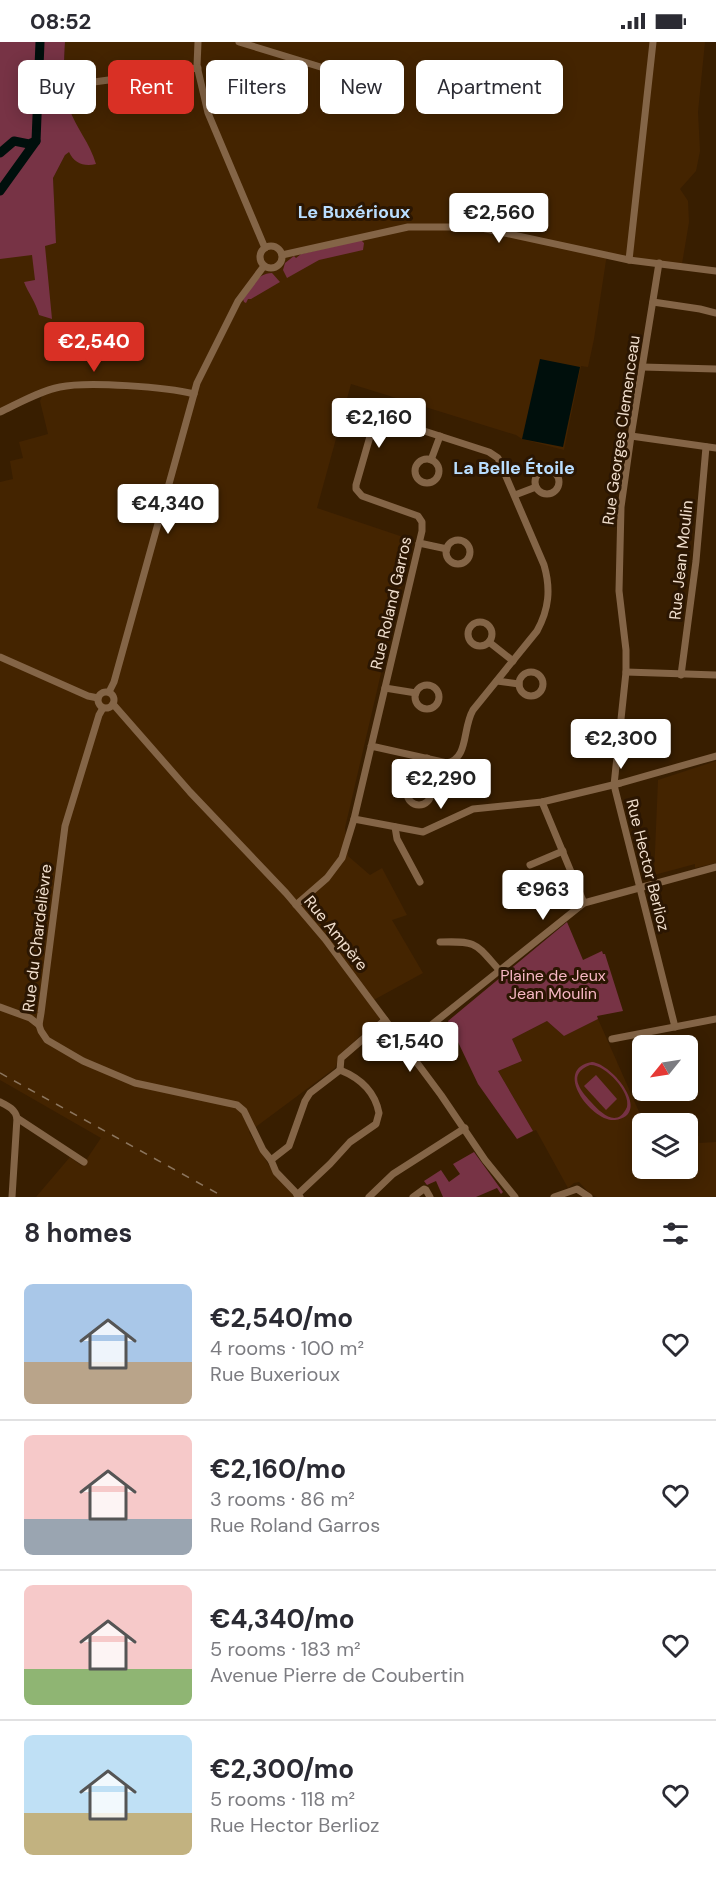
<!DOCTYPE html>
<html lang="en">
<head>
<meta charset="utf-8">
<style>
  body { margin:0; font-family:"DM Sans",sans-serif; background:#f7f7f7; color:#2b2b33; height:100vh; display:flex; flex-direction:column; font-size:22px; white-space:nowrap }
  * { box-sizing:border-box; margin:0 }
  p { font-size:20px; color:#7c7c81 }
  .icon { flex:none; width:33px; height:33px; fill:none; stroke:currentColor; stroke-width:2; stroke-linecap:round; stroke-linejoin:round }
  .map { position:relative; height:1155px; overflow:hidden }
  .drawer { display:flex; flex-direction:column; background:#fff; flex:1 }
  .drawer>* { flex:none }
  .banner { position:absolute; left:18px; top:18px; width:681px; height:54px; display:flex; gap:12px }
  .needle { width:39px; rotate:240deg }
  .controls { position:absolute; left:632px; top:993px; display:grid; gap:12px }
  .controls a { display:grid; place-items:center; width:66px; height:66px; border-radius:9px; background:#fff; box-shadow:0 3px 15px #0003; font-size:30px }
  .price { position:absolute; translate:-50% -51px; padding:0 14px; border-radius:6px; background:#fff; color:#222; font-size:20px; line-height:39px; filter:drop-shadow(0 2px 3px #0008) }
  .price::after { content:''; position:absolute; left:50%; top:36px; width:18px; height:14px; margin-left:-9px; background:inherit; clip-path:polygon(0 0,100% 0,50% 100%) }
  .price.current { background:#d93025; color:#fff }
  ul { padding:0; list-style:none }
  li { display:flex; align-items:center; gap:18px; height:150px; padding:0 24px }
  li+li { border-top:2px solid #e1e1e2 }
  li span { display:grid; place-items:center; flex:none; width:168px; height:120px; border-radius:9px; color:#555 }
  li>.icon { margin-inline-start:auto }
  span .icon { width:72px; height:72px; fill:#fffc; stroke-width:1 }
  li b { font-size:26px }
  h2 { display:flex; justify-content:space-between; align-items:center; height:72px; padding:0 24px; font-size:26px }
  .pill { padding:0 21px; border-radius:9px; background:#fff; box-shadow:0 3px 15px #0003; font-size:21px; line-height:54px }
  .pill.current { background:#d93025; color:#fff }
  .status { display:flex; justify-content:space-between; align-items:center; height:42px; padding:0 30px; background:#fff; direction:ltr }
  .status svg { height:16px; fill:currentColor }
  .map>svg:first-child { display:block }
  .built { fill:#442400 }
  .green { fill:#773345; fill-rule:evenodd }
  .water { fill:#000f0c }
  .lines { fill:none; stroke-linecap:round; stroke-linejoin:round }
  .river { stroke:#000f0c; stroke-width:9 }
  .minor { stroke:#846547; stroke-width:7 }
  .rail { stroke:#8b755d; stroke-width:1.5; stroke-dasharray:8 8; stroke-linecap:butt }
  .labels { text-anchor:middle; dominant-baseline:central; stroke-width:6; stroke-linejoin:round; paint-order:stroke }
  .street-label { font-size:16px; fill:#f0decd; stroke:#2b1602 }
  .park-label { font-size:16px; fill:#f7b7c4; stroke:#2b1602 }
  .neighbourhood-label { font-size:18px; font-weight:bold; fill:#b9deff; stroke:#2b1602 }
</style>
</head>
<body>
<div class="status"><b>08:52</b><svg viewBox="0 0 49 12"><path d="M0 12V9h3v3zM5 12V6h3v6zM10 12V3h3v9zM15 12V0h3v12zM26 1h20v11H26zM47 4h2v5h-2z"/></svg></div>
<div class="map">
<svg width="716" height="1155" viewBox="0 0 716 1155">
  <rect width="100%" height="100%" fill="#381e00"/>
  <g class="built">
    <path d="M65,0H705L698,70L700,109L696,129L680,147L688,159L689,180L682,222L607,212L594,297L588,325L581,324L564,408L522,397L516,393L351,342L317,466L412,498L345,786L348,814L370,833L382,826L407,873L392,878L423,931L370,960L381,976L341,1011L335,1026L249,1090L270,1125L296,1155H36L70,1115L82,1124L101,1096L0,1038V440L13,437L10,419L23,416L19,400L48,392L40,359L46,346L0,366V211L56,201L53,136L65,113Z"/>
    <path d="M716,719V821L695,826V822L654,833L658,738Z"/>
    <path d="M598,977L644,1081L642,1082V1126H687V1095L699,1094V1101L716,1100V1155H597L590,1152L579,1140L574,1141L568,1146L536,1088L533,1089L498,1029L522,1019L512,997L547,979L564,994Z"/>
  </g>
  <g class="green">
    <path d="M0,0H65C64,15 63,53 69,66C76,86 90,101 96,122C84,125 74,121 69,110L65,113L53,136L56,201L45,204L52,277L39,273C36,260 28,251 24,240L35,238L32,213L0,217Z"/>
    <path d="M361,198L364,201L363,208L319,218L287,236L283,228L285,221L294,214L296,216L301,212Z"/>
    <path d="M272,231L280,240L251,257H248L246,261L244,260L243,257C251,246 257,231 272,231Z"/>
    <path d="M567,880L583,918L602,909L603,912H605L623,969L597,974L598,977L564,994L547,979L512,997L522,1019L498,1029L533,1089L517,1097L478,1042L448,979Z"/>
    <path d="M592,1020C613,1022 653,1073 615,1078C593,1081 551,1027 592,1020ZM590,1023C605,1022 631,1050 627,1065C617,1087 601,1071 591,1060C580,1048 567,1032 590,1023Z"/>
    <path d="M596,1033L617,1057L606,1068L584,1044Z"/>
    <path d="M474,1110L503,1150L501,1152L497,1146L476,1155H443L436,1139L427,1143L424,1139L441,1128L449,1140L460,1132L453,1122Z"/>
  </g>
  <path class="water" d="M540,317L580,325L563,405L522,397Z"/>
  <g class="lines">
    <g class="river">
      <path d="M0,111L14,99L29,102L36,99"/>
      <path d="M0,149L36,99L40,0"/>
    </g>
    <g class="minor">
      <path d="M198,0L197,24L208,71L265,206"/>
      <path d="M239,0L350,34"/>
      <path d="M64,44L198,26"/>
      <circle cx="271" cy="215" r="11"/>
      <path d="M282,213L408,185H477L629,218L716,229"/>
      <path d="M629,218L653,0"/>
      <path d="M659,221L631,394L621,465L619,549L626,608V630L614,743L675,985"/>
      <path d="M653,260L700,267L716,271"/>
      <path d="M642,325L716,327"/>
      <path d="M0,370C19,361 40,349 60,345C87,339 167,345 194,352"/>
      <path d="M631,394L716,406"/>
      <circle cx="427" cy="429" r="12"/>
      <path d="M431,418L440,394"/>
      <circle cx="547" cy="440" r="12"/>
      <path d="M515,453L536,445"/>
      <circle cx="458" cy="510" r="12"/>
      <path d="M419,501L447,507"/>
      <circle cx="480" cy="592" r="12"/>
      <path d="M489,600L513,619"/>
      <path d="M0,615L88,654L98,656"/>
      <path d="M626,630L716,633"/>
      <circle cx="531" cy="642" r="12"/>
      <path d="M681,633L696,519L706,405"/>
      <path d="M497,639L519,642"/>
      <circle cx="427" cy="655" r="12"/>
      <path d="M385,646L416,651"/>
      <circle cx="106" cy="658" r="8"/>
      <path d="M109,650L114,640L197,341L238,259L264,224"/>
      <path d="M113,662L190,750L286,851L325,897L441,1053L485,1118L515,1155"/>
      <path d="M103,666L99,673L65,784L41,971L39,983L41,989L47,998L83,1019L135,1041L237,1063L244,1069L263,1108L271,1118L276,1130L300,1155"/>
      <circle cx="419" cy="751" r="12"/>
      <path d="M423,740L427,716"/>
      <path d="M542,760L584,861"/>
      <path d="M354,777L423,790L473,767L542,760L621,741L716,714"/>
      <path d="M395,785L397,797L420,840"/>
      <path d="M530,823L563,809"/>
      <path d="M296,863L327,836L342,816L354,777L422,489V480L418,474L362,454L356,447V443L373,384L375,380L384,376L489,410L498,416L544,523C551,547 549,567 537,589L473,668C462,687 469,716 447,721L371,704"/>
      <path d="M440,900C478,899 475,901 500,929"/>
      <path d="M0,965L30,976L39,983"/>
      <path d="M612,997L716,977"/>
      <path d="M405,1004L584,861L716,825"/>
      <path d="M340,1028L341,1016L385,978"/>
      <path d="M0,1060C8,1064 15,1067 17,1076L12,1155"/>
      <path d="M17,1076L84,1120"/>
      <path d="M271,1118L289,1104L305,1059L310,1051L340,1028C360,1036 375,1050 379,1071L376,1082L350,1100L330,1122L297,1153"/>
      <path d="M369,1155L393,1132L465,1086"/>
      <path d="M413,1155L424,1147L426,1148L430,1155"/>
      <path d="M554,1155L577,1147L589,1155"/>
    </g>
    <path class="rail" d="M0,1031L224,1155"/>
  </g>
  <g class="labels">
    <g class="street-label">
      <text transform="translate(621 388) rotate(-82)">Rue Georges Clemenceau</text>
      <text transform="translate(681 518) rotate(-84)">Rue Jean Moulin</text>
      <text transform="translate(391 561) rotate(-77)">Rue Roland Garros</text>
      <text transform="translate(648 823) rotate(76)">Rue Hector Berlioz</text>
      <text transform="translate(336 891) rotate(51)">Rue Ampère</text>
      <text transform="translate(37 896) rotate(-83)">Rue du Chardelièvre</text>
    </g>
    <g class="park-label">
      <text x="553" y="933">Plaine de Jeux<tspan x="553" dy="18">Jean Moulin</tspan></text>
    </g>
    <g class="neighbourhood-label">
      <text x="354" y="170">Le Buxérioux</text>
      <text x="514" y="426">La Belle Étoile</text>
    </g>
  </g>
</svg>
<div class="controls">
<a><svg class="needle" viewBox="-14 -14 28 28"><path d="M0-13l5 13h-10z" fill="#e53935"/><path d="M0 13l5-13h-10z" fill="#7c7c81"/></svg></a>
<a><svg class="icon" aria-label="layers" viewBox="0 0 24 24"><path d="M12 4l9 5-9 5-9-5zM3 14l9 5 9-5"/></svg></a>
</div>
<b class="price" style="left:499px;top:202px">€2,560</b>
<b class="price current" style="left:94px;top:331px">€2,540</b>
<b class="price" style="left:379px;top:407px">€2,160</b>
<b class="price" style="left:168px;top:493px">€4,340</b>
<b class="price" style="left:621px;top:728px">€2,300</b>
<b class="price" style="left:441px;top:768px">€2,290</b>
<b class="price" style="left:543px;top:879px">€963</b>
<b class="price" style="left:410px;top:1031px">€1,540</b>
<div class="banner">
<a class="pill">Buy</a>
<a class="pill current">Rent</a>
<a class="pill">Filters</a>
<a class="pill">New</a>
<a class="pill">Apartment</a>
</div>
</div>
<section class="drawer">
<h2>8 homes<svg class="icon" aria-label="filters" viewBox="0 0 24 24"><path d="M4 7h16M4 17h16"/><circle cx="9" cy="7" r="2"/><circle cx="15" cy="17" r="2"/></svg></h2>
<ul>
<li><span style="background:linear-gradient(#a9c7e8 65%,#b9a48a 0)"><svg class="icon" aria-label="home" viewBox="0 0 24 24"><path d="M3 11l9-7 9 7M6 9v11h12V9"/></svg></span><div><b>€2,540/mo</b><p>4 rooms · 100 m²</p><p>Rue Buxerioux</p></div><svg class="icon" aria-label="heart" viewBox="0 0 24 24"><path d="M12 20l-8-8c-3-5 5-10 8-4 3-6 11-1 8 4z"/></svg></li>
<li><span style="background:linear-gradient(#f6c9c9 70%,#9aa5b1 0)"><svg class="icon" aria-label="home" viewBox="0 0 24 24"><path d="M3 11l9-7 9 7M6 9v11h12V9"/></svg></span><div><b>€2,160/mo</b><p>3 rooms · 86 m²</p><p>Rue Roland Garros</p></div><svg class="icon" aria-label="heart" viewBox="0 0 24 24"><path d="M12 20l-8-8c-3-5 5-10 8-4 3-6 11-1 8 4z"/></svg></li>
<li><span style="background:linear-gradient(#f6c9c9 70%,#8fb573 0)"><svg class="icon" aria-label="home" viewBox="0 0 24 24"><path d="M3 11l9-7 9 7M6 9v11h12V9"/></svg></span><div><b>€4,340/mo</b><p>5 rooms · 183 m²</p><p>Avenue Pierre de Coubertin</p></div><svg class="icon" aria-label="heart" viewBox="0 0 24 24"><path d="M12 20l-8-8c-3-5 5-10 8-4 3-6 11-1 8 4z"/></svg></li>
<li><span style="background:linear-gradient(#bfe0f5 65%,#c2b280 0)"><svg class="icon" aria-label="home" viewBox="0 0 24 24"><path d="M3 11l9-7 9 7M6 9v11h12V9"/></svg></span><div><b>€2,300/mo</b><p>5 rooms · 118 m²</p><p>Rue Hector Berlioz</p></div><svg class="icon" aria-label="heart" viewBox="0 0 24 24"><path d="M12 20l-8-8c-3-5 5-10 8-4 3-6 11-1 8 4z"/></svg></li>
</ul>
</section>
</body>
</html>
